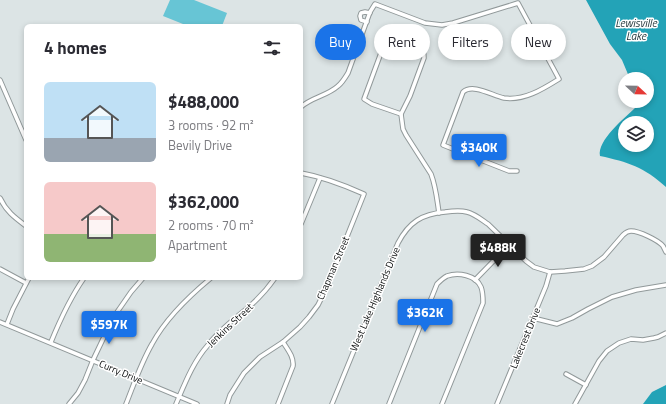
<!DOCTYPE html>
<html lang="en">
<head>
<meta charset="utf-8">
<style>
  body { margin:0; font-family:"Titillium Web",sans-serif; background:#f2f2f3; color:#2b2b33; height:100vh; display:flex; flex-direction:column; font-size:15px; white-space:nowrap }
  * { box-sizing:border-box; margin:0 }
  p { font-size:13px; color:#7c7c81 }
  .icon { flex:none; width:22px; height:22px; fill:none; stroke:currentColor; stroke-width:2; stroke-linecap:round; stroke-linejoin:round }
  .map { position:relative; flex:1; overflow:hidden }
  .panel { position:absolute; left:24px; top:24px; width:279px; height:256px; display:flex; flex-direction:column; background:#fff; border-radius:6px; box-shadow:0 2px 6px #0003 }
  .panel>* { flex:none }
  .banner { position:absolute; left:315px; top:24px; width:291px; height:36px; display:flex; gap:8px }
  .needle { width:26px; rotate:112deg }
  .buttons { position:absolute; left:618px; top:72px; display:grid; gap:8px }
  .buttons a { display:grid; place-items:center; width:36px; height:36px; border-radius:50%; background:#fff; box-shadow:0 2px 6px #0003; font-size:20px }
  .price { position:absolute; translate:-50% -34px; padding:0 9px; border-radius:4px; background:#1a73e8; color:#fff; font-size:13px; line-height:26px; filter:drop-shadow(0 1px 2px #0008) }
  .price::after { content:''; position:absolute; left:50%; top:24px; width:12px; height:9px; margin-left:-6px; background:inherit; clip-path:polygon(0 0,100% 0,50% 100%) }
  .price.current { background:#222; color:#fff }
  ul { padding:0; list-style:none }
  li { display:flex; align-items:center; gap:12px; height:100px; padding:0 20px }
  li span { display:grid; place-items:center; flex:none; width:112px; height:80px; border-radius:6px; color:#555 }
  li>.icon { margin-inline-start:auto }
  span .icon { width:48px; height:48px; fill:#fffc; stroke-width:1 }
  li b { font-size:17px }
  h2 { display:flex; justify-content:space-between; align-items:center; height:48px; padding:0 20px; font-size:17px }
  .pill { padding:0 14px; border-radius:18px; background:#fff; box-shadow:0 2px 6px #0003; font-size:14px; line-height:36px }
  .pill.current { background:#1a73e8; color:#fff }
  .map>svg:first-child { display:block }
  .green { fill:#67c5d5 }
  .water { fill:#23a3b7; fill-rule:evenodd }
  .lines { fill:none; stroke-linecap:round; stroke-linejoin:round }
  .minor-casing { stroke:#91999a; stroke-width:5.5 }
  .minor { stroke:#fff; stroke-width:3.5 }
  .labels { text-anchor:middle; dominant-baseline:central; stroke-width:3; stroke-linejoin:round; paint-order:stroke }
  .street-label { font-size:10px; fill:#090c0c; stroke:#fff }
  .water-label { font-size:11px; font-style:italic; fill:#1d3236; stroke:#fff }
</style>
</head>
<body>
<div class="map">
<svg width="666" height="404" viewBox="0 0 666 404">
  <rect width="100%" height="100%" fill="#dce4e5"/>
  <path class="green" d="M170,0H194L227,13L222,26H188L163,16Z"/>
  <g class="water">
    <path d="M586,0H666V187C644,167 628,162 600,156C597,140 625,118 635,108L636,101H647V79H630L622,60L610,44ZM625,123H647V145H625Z"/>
    <path d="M666,385V404H643L652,392Z"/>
  </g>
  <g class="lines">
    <defs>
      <g id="minor">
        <path d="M367,22L361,20L360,16L361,13L365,12L370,13"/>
        <path d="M395,38C401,39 418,44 421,48C424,50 424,54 424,58L410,96L401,114L372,104L364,99L385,42L387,39Z"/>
        <path d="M0,80L26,140"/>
        <path d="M301,107C312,97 327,96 338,86C342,83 345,78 348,73L370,12L375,4L425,23L442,25L453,23L518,3L559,79C543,89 524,101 504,98C493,96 473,83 463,92L443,145L509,171H517"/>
        <path d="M401,114L403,129L406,135L431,174C436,187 437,200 439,213"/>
        <path d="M0,198C6,211 14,217 26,226"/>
        <path d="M301,224L320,178"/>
        <path d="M0,269L26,283"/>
        <path d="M475,280L509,245"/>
        <path d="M533,318L557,324L572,318L588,309L612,297L636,290L666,285"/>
        <path d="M0,322L197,404"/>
        <path d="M7,324L13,309L29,278"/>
        <path d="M51,342C60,320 70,298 84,278"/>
        <path d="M566,374L586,385"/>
        <path d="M69,404L78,393L85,380L93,360L113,318L131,292L143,278"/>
        <path d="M126,404C134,384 141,363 152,344C166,318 188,297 211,278"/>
        <path d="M176,404C185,383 193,362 208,345C220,329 236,318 251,305C260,297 268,288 275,278"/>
        <path d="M227,404L230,395L244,373L260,357L283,342L300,327L309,317L318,305L326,289L364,194C344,185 323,177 301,173"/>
        <path d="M278,404L293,366C294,357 288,350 283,342"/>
        <path d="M332,404L398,243C409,222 422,214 445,212C452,211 460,210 467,212C475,214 482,220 488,224L526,261L534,267L550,272L565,271L584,269L592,266L604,257L623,235C625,233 628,231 631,231C639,231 658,240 663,246C664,248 665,250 666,252"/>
        <path d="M389,404L437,284C440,281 443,278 447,276C458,272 476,275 481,287C483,292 483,298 483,303L442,404"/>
        <path d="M497,404L546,286L550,272"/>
        <path d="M575,404L599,361L607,351L619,343L631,339L643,340L654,338L658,337L666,333"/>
      </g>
    </defs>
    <use href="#minor" class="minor-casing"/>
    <use href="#minor" class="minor"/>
  </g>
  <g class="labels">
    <g class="street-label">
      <text transform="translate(333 268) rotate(-67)">Chapman Street</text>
      <text transform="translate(375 299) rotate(-67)">West Lake Highlands Drive</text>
      <text transform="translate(230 325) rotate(-43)">Jenkins Street</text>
      <text transform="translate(525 338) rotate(-68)">Lakecrest Drive</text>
      <text transform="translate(121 372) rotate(23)">Curry Drive</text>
    </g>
    <g class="water-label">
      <text x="636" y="23">Lewisville<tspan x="636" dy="13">Lake</tspan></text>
    </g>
  </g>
</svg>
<div class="buttons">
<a><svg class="needle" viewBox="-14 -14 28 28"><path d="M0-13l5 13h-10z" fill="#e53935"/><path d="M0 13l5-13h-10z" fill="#7c7c81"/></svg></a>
<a><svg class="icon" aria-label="layers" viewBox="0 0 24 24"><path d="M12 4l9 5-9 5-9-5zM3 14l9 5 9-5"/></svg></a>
</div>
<b class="price" style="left:479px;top:168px">$340K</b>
<b class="price current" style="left:498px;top:268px">$488K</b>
<b class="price" style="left:425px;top:333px">$362K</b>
<b class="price" style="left:109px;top:345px">$597K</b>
<div class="banner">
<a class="pill current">Buy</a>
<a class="pill">Rent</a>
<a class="pill">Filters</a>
<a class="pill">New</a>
</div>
<section class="panel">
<h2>4 homes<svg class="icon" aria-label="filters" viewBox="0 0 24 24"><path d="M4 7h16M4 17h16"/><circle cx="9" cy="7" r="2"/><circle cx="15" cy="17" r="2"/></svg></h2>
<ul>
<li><span style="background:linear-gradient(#bfe0f5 70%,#9aa5b1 0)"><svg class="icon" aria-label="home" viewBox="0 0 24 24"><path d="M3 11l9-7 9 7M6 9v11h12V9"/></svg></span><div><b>$488,000</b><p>3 rooms · 92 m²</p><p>Bevily Drive</p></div></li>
<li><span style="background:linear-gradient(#f6c9c9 65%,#8fb573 0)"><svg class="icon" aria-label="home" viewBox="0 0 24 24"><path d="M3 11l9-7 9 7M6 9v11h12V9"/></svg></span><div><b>$362,000</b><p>2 rooms · 70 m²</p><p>Apartment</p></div></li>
</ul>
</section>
</div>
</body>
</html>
